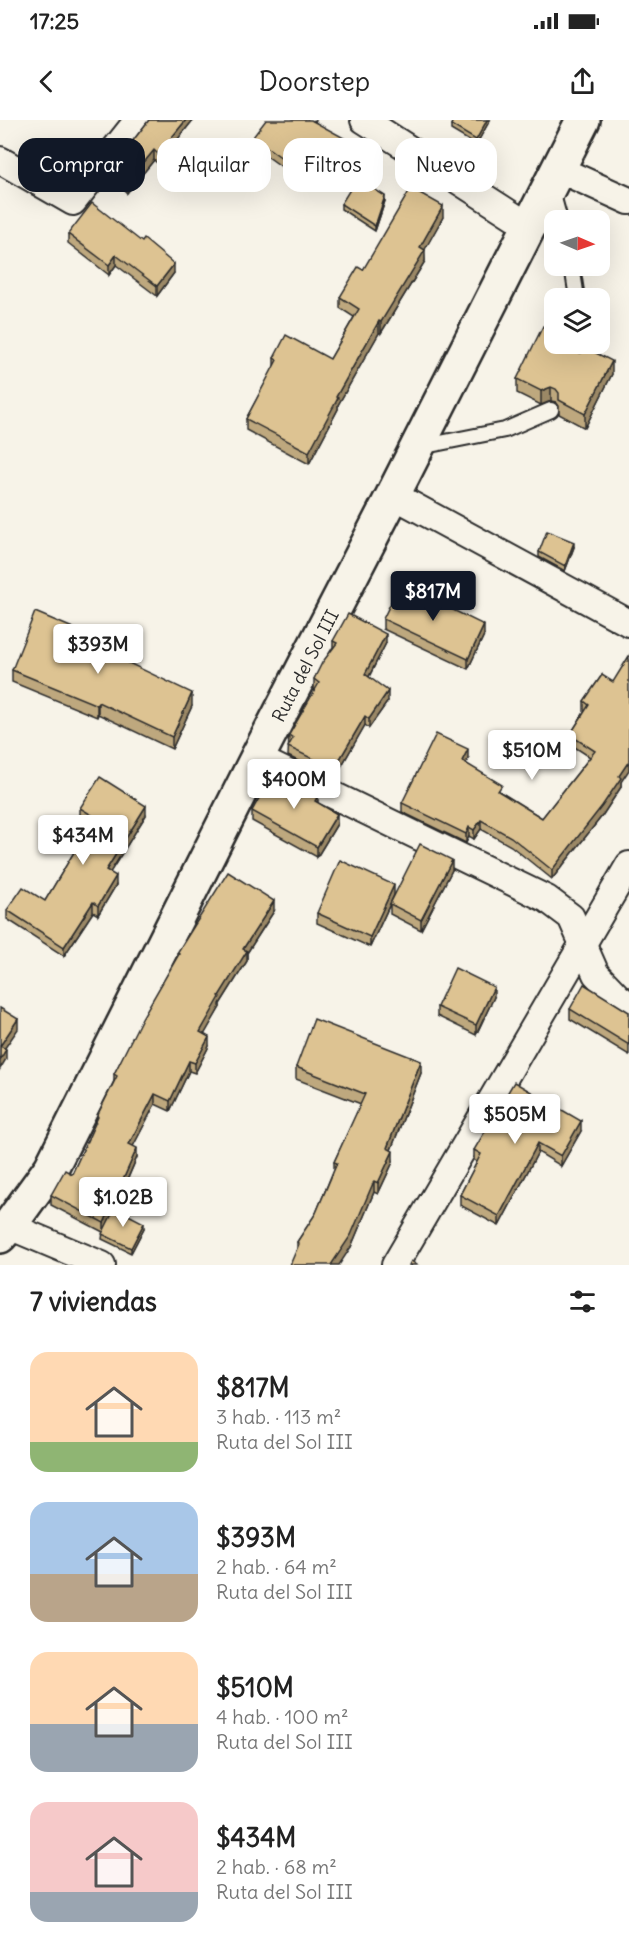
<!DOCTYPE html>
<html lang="es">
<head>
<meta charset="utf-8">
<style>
  body { margin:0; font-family:Delius,sans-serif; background:#f6f6f6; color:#222; height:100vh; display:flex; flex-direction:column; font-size:22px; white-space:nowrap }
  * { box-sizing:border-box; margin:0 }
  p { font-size:20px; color:#767676 }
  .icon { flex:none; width:33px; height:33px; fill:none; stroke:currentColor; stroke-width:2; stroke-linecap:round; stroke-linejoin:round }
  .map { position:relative; height:1145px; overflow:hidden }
  .sheet { display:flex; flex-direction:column; background:#fff; flex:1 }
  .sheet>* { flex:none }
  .banner { position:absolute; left:18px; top:18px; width:594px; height:54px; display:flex; gap:12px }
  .needle { width:39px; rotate:92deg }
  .controls { position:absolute; left:544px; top:90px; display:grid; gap:12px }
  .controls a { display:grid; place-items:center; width:66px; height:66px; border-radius:12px; background:#fff; box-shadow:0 6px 24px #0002; font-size:30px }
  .price { position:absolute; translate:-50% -51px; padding:0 14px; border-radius:6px; background:#fff; color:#222; font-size:20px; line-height:39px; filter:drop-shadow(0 2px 3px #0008) }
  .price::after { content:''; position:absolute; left:50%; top:36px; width:18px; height:14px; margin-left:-9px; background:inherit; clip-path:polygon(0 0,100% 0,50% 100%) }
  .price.active { background:#111827; color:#fff }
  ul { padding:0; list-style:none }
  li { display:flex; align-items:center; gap:18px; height:150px; padding:0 30px }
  li span { display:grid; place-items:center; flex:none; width:168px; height:120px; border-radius:18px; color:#555 }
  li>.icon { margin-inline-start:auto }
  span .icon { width:72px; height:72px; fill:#fffc; stroke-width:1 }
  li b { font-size:26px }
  h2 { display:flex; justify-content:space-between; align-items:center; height:72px; padding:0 30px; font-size:26px }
  .chip { padding:0 21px; border-radius:18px; background:#fff; box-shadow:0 6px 24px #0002; font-size:21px; line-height:54px }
  .chip.active { background:#111827; color:#fff }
  .status { display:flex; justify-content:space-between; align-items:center; height:42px; padding:0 30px; background:#fff; direction:ltr }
  .status svg { height:16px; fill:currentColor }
  header { display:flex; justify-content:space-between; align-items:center; height:78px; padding:0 30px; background:#fff; font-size:27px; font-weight:600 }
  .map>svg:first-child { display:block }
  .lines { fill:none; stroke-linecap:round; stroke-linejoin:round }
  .lane-casing { stroke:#2b2b2b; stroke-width:18 }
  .street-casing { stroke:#2b2b2b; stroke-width:30 }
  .highway-casing { stroke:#2b2b2b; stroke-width:38 }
  .lane { stroke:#f7f3e8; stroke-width:14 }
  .street { stroke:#f7f3e8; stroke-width:26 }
  .highway { stroke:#f7f3e8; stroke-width:33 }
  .wall { fill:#bea87e; stroke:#2b2b2b; stroke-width:1.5 }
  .shaded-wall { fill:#9b8866; stroke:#2b2b2b; stroke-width:1.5 }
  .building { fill:#ddc392; stroke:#2b2b2b; stroke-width:1.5 }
  .labels { text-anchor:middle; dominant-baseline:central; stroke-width:4.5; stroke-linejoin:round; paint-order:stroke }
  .street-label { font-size:18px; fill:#2b2b2b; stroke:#f7f3e8 }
</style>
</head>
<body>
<div class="status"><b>17:25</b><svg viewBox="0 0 49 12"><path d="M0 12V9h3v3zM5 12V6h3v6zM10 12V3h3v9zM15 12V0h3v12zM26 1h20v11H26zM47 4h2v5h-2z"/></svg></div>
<header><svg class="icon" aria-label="back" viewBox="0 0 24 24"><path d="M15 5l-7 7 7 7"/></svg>Doorstep<svg class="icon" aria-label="share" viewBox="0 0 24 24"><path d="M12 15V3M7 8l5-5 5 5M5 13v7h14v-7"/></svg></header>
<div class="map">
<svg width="629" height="1145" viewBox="0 0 629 1145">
  <rect width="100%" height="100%" fill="#f7f3e8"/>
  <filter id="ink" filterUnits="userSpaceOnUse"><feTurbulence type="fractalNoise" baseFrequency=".0167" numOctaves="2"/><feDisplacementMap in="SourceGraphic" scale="12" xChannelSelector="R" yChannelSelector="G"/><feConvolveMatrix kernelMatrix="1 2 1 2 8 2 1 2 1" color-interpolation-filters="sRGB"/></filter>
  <g filter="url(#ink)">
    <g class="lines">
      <defs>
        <g id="lane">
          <path d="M552,71L560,100"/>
          <path d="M572,146L577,178"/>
          <path d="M578,238L579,224"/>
          <path d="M420,327L505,310L551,290"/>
        </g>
        <g id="street">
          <path d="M364,0L529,106"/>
          <path d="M0,40L73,82L138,0"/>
          <path d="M558,49L629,81"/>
          <path d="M393,375L629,503"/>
          <path d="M257,638L547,779L571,797L596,854L618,877L629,885"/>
          <path d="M9,1106L102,1145"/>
          <path d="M395,1145L629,745"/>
        </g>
        <g id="highway">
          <path id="s1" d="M0,1116L9,1106L51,1048L257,638L393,375L583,0"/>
        </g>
      </defs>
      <use href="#lane" class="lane-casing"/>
      <use href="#street" class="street-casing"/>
      <use href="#highway" class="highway-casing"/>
      <use href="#lane" class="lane"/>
      <use href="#street" class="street"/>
      <use href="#highway" class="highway"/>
    </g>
    <g class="wall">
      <path d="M149,0H193L158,44L154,40L127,73L111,59V49Z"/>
      <path d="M316,0L315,2L366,38L354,62L294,30L282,47L253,26V17Z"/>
      <path d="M490,0L476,25L451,10V5Z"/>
      <path d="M385,81L375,111L341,89V84Z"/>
      <path d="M443,97L424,130L425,141L381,213H379L338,285V289L309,344L246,310V299L274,247V238L330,239L354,197L340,188V177L363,150Z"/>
      <path d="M68,114L174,153L157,176L116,145L109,155L68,123Z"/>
      <path d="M570,228L573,232L612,254L585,308L559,294V286L556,282L551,281L541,285L517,273V259Z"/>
      <path d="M574,427L565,451L539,437V432Z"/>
      <path d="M383,499L484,515L468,549L383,509Z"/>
      <path d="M333,521L386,523L369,557L388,581L369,608L365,605L334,659L288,636L289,615L315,570L314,569V559L333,527Z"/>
      <path d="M120,539L192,586L172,629L98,594L97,597L12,562V550Z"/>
      <path d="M602,555L621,662V667L602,696L552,759L511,726L481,709L474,719L469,716L466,723L402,692V683L468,639L466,643L502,673L542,698L590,637L570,624V615L585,591H584V581Z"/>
      <path d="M80,688L146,695L110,752L116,765L98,795L93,792L64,836L7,799V790L45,781L91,704L80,697Z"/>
      <path d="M252,691L337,704L317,737L252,701Z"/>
      <path d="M452,750L421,810L390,794V784L370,827L317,803V793L394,775Z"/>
      <path d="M274,791L247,833V841L220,884V887L204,914L209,926L195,953L189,951L170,991L155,984L133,1026L137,1037L115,1089L144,1108L131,1133L102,1119L103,1112L51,1085V1075L72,1054L97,1000V996L114,962V954L177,837V833Z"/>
      <path d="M494,877L476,915L437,896V887Z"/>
      <path d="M570,889L629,892V935L570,899Z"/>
      <path d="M296,947L421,953L391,1030L393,1042L378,1074L374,1072L351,1127L297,1128V1122L316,1093L334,1049V1042L361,984L296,959Z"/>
      <path d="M581,1011L561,1046L538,1032L499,1106L460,1085V1075L477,1042L474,1040V1030Z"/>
    </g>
    <g class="shaded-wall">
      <path d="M186,0H193L158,44V34Z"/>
      <path d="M487,0H490L476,25V20Z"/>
      <path d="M294,21V30L282,47V38Z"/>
      <path d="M154,30V40L127,73V63Z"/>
      <path d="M366,30V38L354,62V54Z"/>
      <path d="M385,76V81L375,111V106Z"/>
      <path d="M443,86V97L423,133L425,130V141L381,213V202L420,127Z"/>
      <path d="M116,135V145L109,155V145Z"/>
      <path d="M174,144V153L157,176V166Z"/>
      <path d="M379,201V213L338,285V289L309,344V332L336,277Z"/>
      <path d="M612,241V254L585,308V294Z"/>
      <path d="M551,267V281L541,285V271Z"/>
      <path d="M574,422V427L565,451V446Z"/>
      <path d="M484,505V515L468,549V539Z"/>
      <path d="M386,514V523L365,564V554Z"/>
      <path d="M120,528V540L116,537Z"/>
      <path d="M388,571V581L369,608V599Z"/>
      <path d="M192,573V586L172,629V617Z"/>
      <path d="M98,582V594L97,597V585Z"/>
      <path d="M365,596V605L334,659V649Z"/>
      <path d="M468,629V639L462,650V641Z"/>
      <path d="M629,641V650L621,662V667L602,696L552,759V750Z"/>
      <path d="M318,675V685L315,681Z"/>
      <path d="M146,686V695L106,759V750Z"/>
      <path d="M337,694V704L317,737V727Z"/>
      <path d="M481,700V709L474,719V710Z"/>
      <path d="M469,707V716L466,723V714Z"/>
      <path d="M452,740V750L421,810V800Z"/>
      <path d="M116,756V765L98,795V786Z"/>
      <path d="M394,765V775L370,827V817Z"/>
      <path d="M274,781V791L247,833V841L220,884V887L200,922V912L243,829Z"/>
      <path d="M93,782V792L64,836V827Z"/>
      <path d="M494,867V877L476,915V905Z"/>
      <path d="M18,899V909L0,935V926Z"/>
      <path d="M209,917V926L195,953V943Z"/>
      <path d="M6,929V939L0,949V940Z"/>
      <path d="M189,941V951L170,991V981Z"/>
      <path d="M421,941V953L387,1040V1028Z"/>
      <path d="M155,974V984L129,1034V1024Z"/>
      <path d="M581,1001V1011L561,1046V1036Z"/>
      <path d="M538,1023V1032L499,1106V1096Z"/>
      <path d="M137,1028V1037L104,1113V1103Z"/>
      <path d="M393,1031V1042L378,1074V1063Z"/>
      <path d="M374,1061V1072L351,1127L339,1145H331Z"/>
      <path d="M144,1103V1108L131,1133V1128Z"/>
    </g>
    <g class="building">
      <path d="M149,0H186L158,34L154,30L127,63L111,49Z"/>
      <path d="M266,0H311L366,30L354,54L294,21L282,38L253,17Z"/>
      <path d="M453,0H487L476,20L451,5Z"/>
      <path d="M357,58L385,76L375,106L341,84Z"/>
      <path d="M411,68L443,86L420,127L425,130L381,202L379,201L336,277L338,278L309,332L246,299L277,240L274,238L286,215L330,239L359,189L340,177L358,147L363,150Z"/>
      <path d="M92,83L142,122L144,119L174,144L157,166L116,135L109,145L68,114Z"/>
      <path d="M543,206L555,213V224H569L570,228L573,232L581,233L586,228L612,241L585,294L559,280V273L556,269L551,267L541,271L517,259Z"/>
      <path d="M547,411L574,422L565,446L539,432Z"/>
      <path d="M400,464L484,505L468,539L383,499Z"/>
      <path d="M35,492L120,528L116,537L192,573L172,617L98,582L97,585L12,550Z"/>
      <path d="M348,494L386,514L365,554L388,571L369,599L365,596L334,649L288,627L293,618L289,615L319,563L314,559L322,543L337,523L333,521Z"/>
      <path d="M629,536V641L619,656L621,658L602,686L552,750L511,717L481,700L474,710L469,707L466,714L402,683L436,614L468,629L462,641L502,665L498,671L542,698L595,631L570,615L589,585L584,581L602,555L613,562Z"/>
      <path d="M273,653L318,675L315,681L337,694L317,727L252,691Z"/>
      <path d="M100,657L146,686L106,750L116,756L98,786L93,782L64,827L7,790L23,767L45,781L95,697L80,688Z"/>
      <path d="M420,724L452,740L421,800L390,784Z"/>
      <path d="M340,740L394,765L370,817L317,793Z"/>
      <path d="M228,752L274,781L243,829L247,831L219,876L220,877L200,912L209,917L195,943L189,941L170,981L155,974L129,1024L137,1028L104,1103L51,1075L65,1050L72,1054L98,997L97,996L117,956L114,954L142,898L179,834L177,833Z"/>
      <path d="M455,848L494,867L476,905L437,887Z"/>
      <path d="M584,864L629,892V925L570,889Z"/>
      <path d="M0,888L18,899L0,926L6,929L0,940Z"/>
      <path d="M314,899L421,941L387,1028L393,1031L378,1063L374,1061L351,1115L331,1145H290L299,1124L297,1122L316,1093L337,1043L334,1042L365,974L296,947Z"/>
      <path d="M514,962L581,1001L561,1036L538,1023L499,1096L460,1075L481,1034L474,1030Z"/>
      <path d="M115,1088L144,1103L131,1128L102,1114Z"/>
      <path d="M411,1141L417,1145H409Z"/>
    </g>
  </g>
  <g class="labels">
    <g class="street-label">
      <text stroke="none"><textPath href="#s1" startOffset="648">Ruta del Sol III</textPath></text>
    </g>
  </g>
</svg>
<div class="controls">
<a><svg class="needle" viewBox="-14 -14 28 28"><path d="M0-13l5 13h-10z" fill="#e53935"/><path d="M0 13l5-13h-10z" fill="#767676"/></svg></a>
<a><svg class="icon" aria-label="layers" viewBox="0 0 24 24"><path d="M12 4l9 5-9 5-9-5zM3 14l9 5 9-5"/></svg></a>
</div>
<b class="price active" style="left:433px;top:502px">$817M</b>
<b class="price" style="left:98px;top:555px">$393M</b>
<b class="price" style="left:532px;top:661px">$510M</b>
<b class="price" style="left:294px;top:690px">$400M</b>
<b class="price" style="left:83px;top:746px">$434M</b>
<b class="price" style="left:515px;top:1025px">$505M</b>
<b class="price" style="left:123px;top:1108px">$1.02B</b>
<div class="banner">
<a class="chip active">Comprar</a>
<a class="chip">Alquilar</a>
<a class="chip">Filtros</a>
<a class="chip">Nuevo</a>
</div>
</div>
<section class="sheet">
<h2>7 viviendas<svg class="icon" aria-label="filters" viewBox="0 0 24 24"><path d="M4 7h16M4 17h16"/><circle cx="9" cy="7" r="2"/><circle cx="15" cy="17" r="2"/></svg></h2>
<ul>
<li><span style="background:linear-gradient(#ffd9b3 75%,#8fb573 0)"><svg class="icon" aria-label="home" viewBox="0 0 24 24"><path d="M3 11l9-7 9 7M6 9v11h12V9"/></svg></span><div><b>$817M</b><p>3 hab. · 113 m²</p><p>Ruta del Sol III</p></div></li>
<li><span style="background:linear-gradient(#a9c7e8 60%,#b9a48a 0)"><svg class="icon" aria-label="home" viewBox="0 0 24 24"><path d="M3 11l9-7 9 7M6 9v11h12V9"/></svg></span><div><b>$393M</b><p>2 hab. · 64 m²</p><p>Ruta del Sol III</p></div></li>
<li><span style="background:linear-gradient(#ffd9b3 60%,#9aa5b1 0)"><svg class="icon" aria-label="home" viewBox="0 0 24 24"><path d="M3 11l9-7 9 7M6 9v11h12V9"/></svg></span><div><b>$510M</b><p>4 hab. · 100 m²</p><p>Ruta del Sol III</p></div></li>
<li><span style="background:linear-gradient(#f6c9c9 75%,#9aa5b1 0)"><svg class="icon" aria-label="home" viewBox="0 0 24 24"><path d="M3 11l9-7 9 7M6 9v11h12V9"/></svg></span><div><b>$434M</b><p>2 hab. · 68 m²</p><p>Ruta del Sol III</p></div></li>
</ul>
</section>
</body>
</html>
